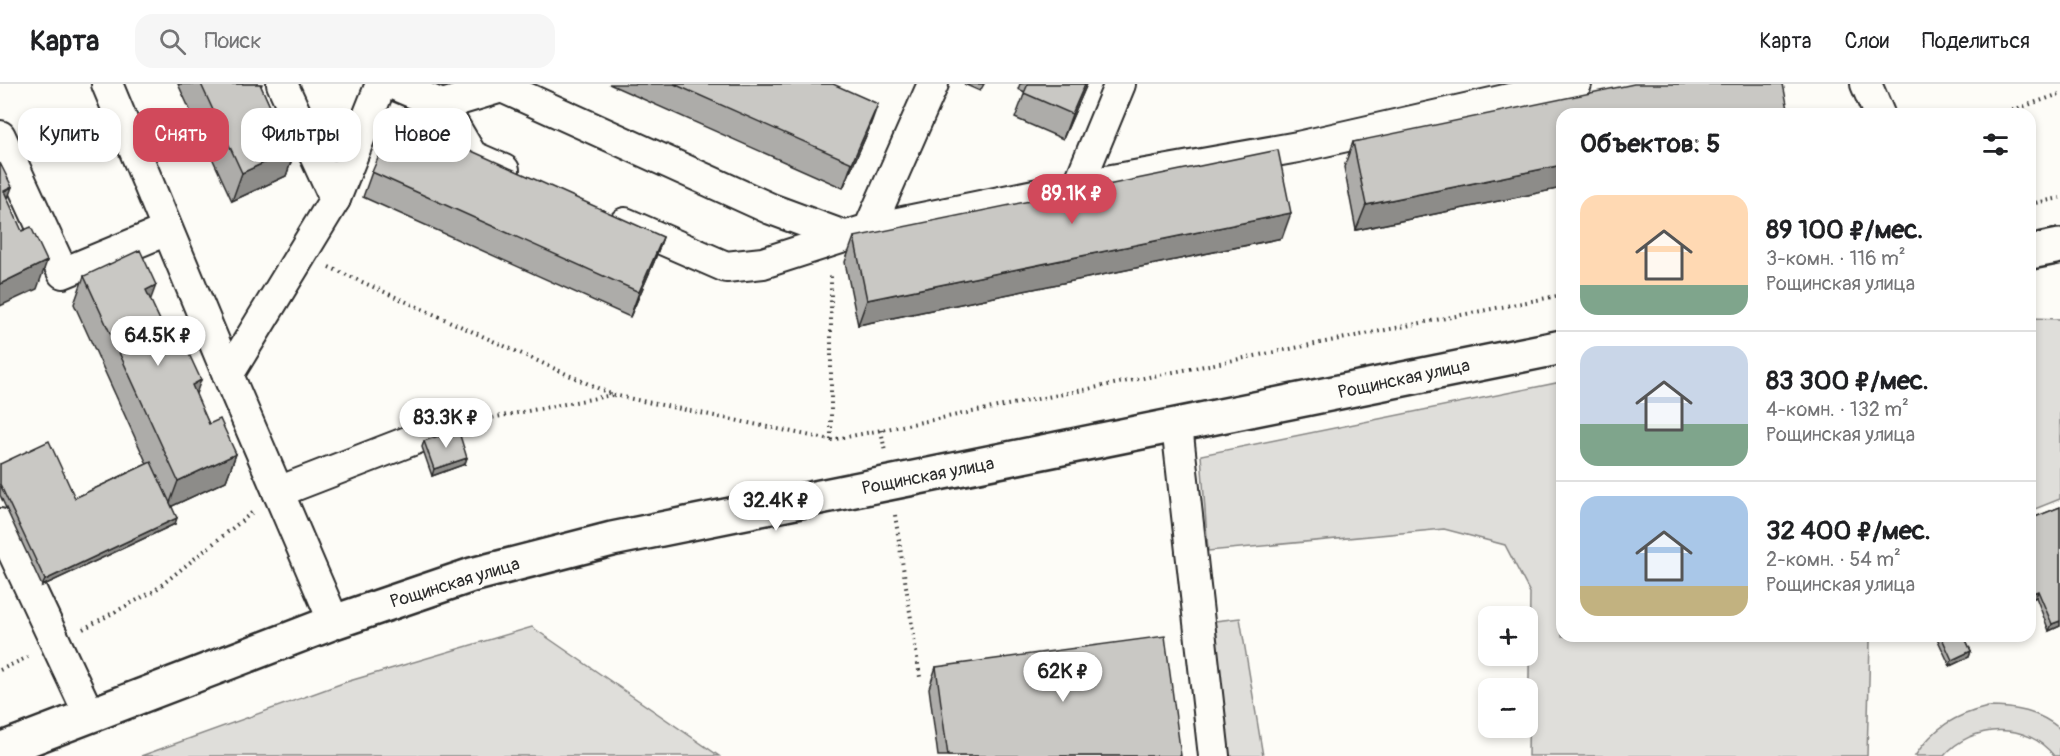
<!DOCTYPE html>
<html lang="ru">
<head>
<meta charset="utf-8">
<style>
  body { margin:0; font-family:Pangolin,sans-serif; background:#f6f6f6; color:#202124; height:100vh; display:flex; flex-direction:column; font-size:22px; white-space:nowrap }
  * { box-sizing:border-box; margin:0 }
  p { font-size:20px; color:#757577 }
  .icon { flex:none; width:33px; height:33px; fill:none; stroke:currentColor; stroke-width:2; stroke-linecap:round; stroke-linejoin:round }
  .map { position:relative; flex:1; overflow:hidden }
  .details { position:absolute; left:1556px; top:24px; width:480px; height:534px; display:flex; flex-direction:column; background:#fff; border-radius:18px; box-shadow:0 3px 9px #0003 }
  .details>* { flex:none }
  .guide { position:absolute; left:18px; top:24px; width:570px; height:54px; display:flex; gap:12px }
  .fabs { position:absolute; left:1478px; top:522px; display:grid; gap:12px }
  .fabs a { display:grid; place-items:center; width:60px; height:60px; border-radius:12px; background:#fff; box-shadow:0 3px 9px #0003; font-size:30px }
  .price { position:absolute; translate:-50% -51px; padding:0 14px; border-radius:21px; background:#fff; color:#222; font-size:20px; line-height:39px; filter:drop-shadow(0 2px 3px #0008) }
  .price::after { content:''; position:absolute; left:50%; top:36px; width:18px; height:14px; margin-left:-9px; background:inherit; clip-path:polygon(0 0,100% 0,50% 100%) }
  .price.selected { background:#d1495b; color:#fff }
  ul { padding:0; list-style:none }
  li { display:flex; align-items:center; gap:18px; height:150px; padding:0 24px }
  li+li { border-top:2px solid #e0e0e0 }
  li span { display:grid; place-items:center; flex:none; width:168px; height:120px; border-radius:18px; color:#555 }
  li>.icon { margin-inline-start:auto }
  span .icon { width:72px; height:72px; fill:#fffc; stroke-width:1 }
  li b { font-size:26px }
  h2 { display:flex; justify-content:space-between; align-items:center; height:72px; padding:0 24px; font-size:26px }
  .pill { padding:0 21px; border-radius:18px; background:#fff; box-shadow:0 3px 9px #0003; font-size:21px; line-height:54px }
  .pill.selected { background:#d1495b; color:#fff }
  header { display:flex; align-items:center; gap:36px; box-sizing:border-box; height:84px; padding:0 30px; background:#fff; border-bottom:2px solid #e0e0e0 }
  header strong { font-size:28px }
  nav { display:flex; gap:33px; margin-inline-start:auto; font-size:21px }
  .search { width:420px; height:54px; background:#f6f6f6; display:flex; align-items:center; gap:15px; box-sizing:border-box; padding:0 21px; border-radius:18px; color:#757577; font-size:22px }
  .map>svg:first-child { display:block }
  .green { fill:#dfdeda; stroke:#858482; stroke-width:1.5 }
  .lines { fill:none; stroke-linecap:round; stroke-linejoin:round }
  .minor-casing { stroke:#2b2b2b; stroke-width:34 }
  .major-casing { stroke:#2b2b2b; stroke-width:38 }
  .path { stroke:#2b2b2b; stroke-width:4; stroke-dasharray:1.5 4.5; stroke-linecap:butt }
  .minor { stroke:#fdfcf7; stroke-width:30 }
  .major { stroke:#fdfcf7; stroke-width:33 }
  .wall { fill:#adaca9; stroke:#2b2b2b; stroke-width:1.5 }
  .shaded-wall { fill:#8d8c89; stroke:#2b2b2b; stroke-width:1.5 }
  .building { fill:#c9c8c4; stroke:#2b2b2b; stroke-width:1.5 }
  .labels { text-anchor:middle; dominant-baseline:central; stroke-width:6; stroke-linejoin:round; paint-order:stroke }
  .street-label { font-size:18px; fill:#2b2b2b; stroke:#fdfcf7 }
</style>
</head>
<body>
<header>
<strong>Карта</strong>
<div class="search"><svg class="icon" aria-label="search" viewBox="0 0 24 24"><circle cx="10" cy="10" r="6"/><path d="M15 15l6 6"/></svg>Поиск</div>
<nav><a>Карта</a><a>Слои</a><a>Поделиться</a></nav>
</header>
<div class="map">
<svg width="2060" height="672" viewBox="0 0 2060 672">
  <rect width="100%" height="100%" fill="#fdfcf7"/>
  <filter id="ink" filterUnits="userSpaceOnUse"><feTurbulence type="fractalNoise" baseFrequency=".0167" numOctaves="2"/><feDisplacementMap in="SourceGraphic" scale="12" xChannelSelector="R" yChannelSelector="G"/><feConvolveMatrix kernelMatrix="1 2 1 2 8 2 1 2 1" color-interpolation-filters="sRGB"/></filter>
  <g filter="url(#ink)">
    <g class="green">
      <path d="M2030,234L2060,235V415L2030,427Z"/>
      <path d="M1561,298L1562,552H1872L1870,558L1867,672H1528L1530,509L1505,461L1444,445L1208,467L1201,371Z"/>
      <path d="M1240,534L1263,672H1228L1215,537Z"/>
      <path d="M532,543L719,672H141L346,598Z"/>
      <path d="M1988,623C2015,623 2039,627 2060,645V672H2054C2027,637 1972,639 1944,672H1915C1934,643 1955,631 1988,623Z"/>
    </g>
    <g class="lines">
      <defs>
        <g id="minor">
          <path d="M107,0L228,291L334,538"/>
          <path d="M282,0L335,115"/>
          <path d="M393,0L442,21L502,3L771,125L844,152"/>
          <path d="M1866,0L1879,30"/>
          <path d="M442,21L472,72L504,86"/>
          <path d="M0,52L63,189L167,146"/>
          <path d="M1078,102L1120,0"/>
          <path d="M625,139L726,183L763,179L869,145L933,0"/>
          <path d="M869,145L1078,102L1298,63L1576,0"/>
          <path d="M228,291L335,115L381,0"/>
          <path d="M1177,342L1214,672"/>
          <path d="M278,408L446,343"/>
          <path d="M0,440L90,632"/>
        </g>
        <g id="major">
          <path d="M2030,168L2060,162"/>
          <path d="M0,666L334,538L472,491L612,455L1562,263"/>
        </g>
      </defs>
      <use href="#minor" class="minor-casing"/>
      <use href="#major" class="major-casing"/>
      <g class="path">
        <path d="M2001,30L2060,10"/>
        <path d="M2030,120L2060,114"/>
        <path d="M329,183L613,311L831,356L1562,211"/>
        <path d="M475,337L612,311"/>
        <path d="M881,346L885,368"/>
        <path d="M831,356V188"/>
        <path d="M895,431L920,593"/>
        <path d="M83,545L154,507L254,427"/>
        <path d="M0,586L28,573"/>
      </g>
      <use href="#minor" class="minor"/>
      <use href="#major" class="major"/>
    </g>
    <g class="wall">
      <path d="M178,0H262L261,3L277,38L296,64L286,92L232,117Z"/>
      <path d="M609,0H833L869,45L843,104Z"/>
      <path d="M964,0H984L980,7Z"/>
      <path d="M1020,0H1087L1063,55L1015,34L1025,8L1018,5Z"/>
      <path d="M1562,30V104L1356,146L1344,83L1353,58Z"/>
      <path d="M372,88L663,153L654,178L630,233L363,113Z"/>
      <path d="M854,153L1282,154L858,241L845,178Z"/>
      <path d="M84,192L150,216L209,340L236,370L226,397L172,422L175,440L42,502L0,411V380L75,414L147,380L74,220Z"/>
      <path d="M424,357L465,380L432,392L422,363Z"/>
      <path d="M2060,423V542L2049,547L2036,513L2030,516V435Z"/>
      <path d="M1936,552H1964L1971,567L1969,573L1950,582Z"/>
      <path d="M936,583L1181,672H938L929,604Z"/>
    </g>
    <g class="shaded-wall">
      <path d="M1085,0H1087L1063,55L1072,30Z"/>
      <path d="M878,20L869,45L843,104L852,79Z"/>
      <path d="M296,64L286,92L232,117L242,89Z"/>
      <path d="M1562,81V104L1356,146L1366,121Z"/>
      <path d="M12,103L2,131L4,107Z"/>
      <path d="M1291,129L1282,154L858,241L867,216Z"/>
      <path d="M663,153L654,178L630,233L639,208Z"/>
      <path d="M47,177L37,205L0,222V200Z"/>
      <path d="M156,201L146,228V206Z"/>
      <path d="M201,296L191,324L192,301Z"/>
      <path d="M236,370L226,397L168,424L178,397Z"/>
      <path d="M467,374L465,380L432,392L434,385Z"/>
      <path d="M177,434L175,440L42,502L45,496Z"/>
      <path d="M2038,507L2036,513L2030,516V510Z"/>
      <path d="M2060,537V542L2049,547L2052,540Z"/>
      <path d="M1971,567L1969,573L1950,582L1952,576Z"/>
    </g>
    <g class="building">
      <path d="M201,0H260L277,38L283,36L296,64L242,89Z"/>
      <path d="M674,0H833L878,20L852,79Z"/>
      <path d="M1028,0H1085L1072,30L1024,9Z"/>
      <path d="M1634,0H1783L1789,30H1562V81L1366,121L1353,58Z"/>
      <path d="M396,33L663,153L639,208L372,88Z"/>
      <path d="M1278,66L1291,129L867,216L854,153Z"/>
      <path d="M0,79L12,103L4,107L22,147L31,143L47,177L0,200Z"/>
      <path d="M140,166L156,201L146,206L165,247L176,242L201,296L192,301L209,340L220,335L236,370L178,397L84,192Z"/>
      <path d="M458,345L467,374L434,385L424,357Z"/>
      <path d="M49,357L75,414L151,378L177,434L45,496L0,400V380Z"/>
      <path d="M2060,423V537L2052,540L2038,507L2030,510V435Z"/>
      <path d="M1165,552L1181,672H948L936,583Z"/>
      <path d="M1941,552H1964L1971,567L1952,576Z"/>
    </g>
  </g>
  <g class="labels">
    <g class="street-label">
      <text transform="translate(1404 295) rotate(-12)">Рощинская улица</text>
      <text transform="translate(928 392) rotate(-11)">Рощинская улица</text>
      <text transform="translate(455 499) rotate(-17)">Рощинская улица</text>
    </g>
  </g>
</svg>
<div class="fabs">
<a>+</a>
<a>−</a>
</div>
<b class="price selected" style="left:1072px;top:141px">89.1K ₽</b>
<b class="price" style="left:158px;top:283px">64.5K ₽</b>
<b class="price" style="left:446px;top:365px">83.3K ₽</b>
<b class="price" style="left:776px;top:448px">32.4K ₽</b>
<b class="price" style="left:1063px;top:619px">62K ₽</b>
<div class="guide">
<a class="pill">Купить</a>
<a class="pill selected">Снять</a>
<a class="pill">Фильтры</a>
<a class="pill">Новое</a>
</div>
<section class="details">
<h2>Объектов: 5<svg class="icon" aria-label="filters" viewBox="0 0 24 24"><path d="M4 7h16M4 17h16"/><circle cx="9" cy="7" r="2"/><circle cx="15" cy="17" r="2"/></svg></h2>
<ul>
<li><span style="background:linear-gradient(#ffd9b3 75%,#7fa58c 0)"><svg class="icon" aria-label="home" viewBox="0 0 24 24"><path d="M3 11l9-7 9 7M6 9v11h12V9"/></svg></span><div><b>89 100 ₽/мес.</b><p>3-комн. · 116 m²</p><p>Рощинская улица</p></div></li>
<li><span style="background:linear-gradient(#c9d6e8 65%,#7fa58c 0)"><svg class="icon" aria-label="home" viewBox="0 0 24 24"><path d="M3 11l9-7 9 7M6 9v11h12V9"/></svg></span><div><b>83 300 ₽/мес.</b><p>4-комн. · 132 m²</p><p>Рощинская улица</p></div></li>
<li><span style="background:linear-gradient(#a9c7e8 75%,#c2b280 0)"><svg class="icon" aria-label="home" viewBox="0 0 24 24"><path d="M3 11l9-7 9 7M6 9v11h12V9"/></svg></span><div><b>32 400 ₽/мес.</b><p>2-комн. · 54 m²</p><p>Рощинская улица</p></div></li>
</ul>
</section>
</div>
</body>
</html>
